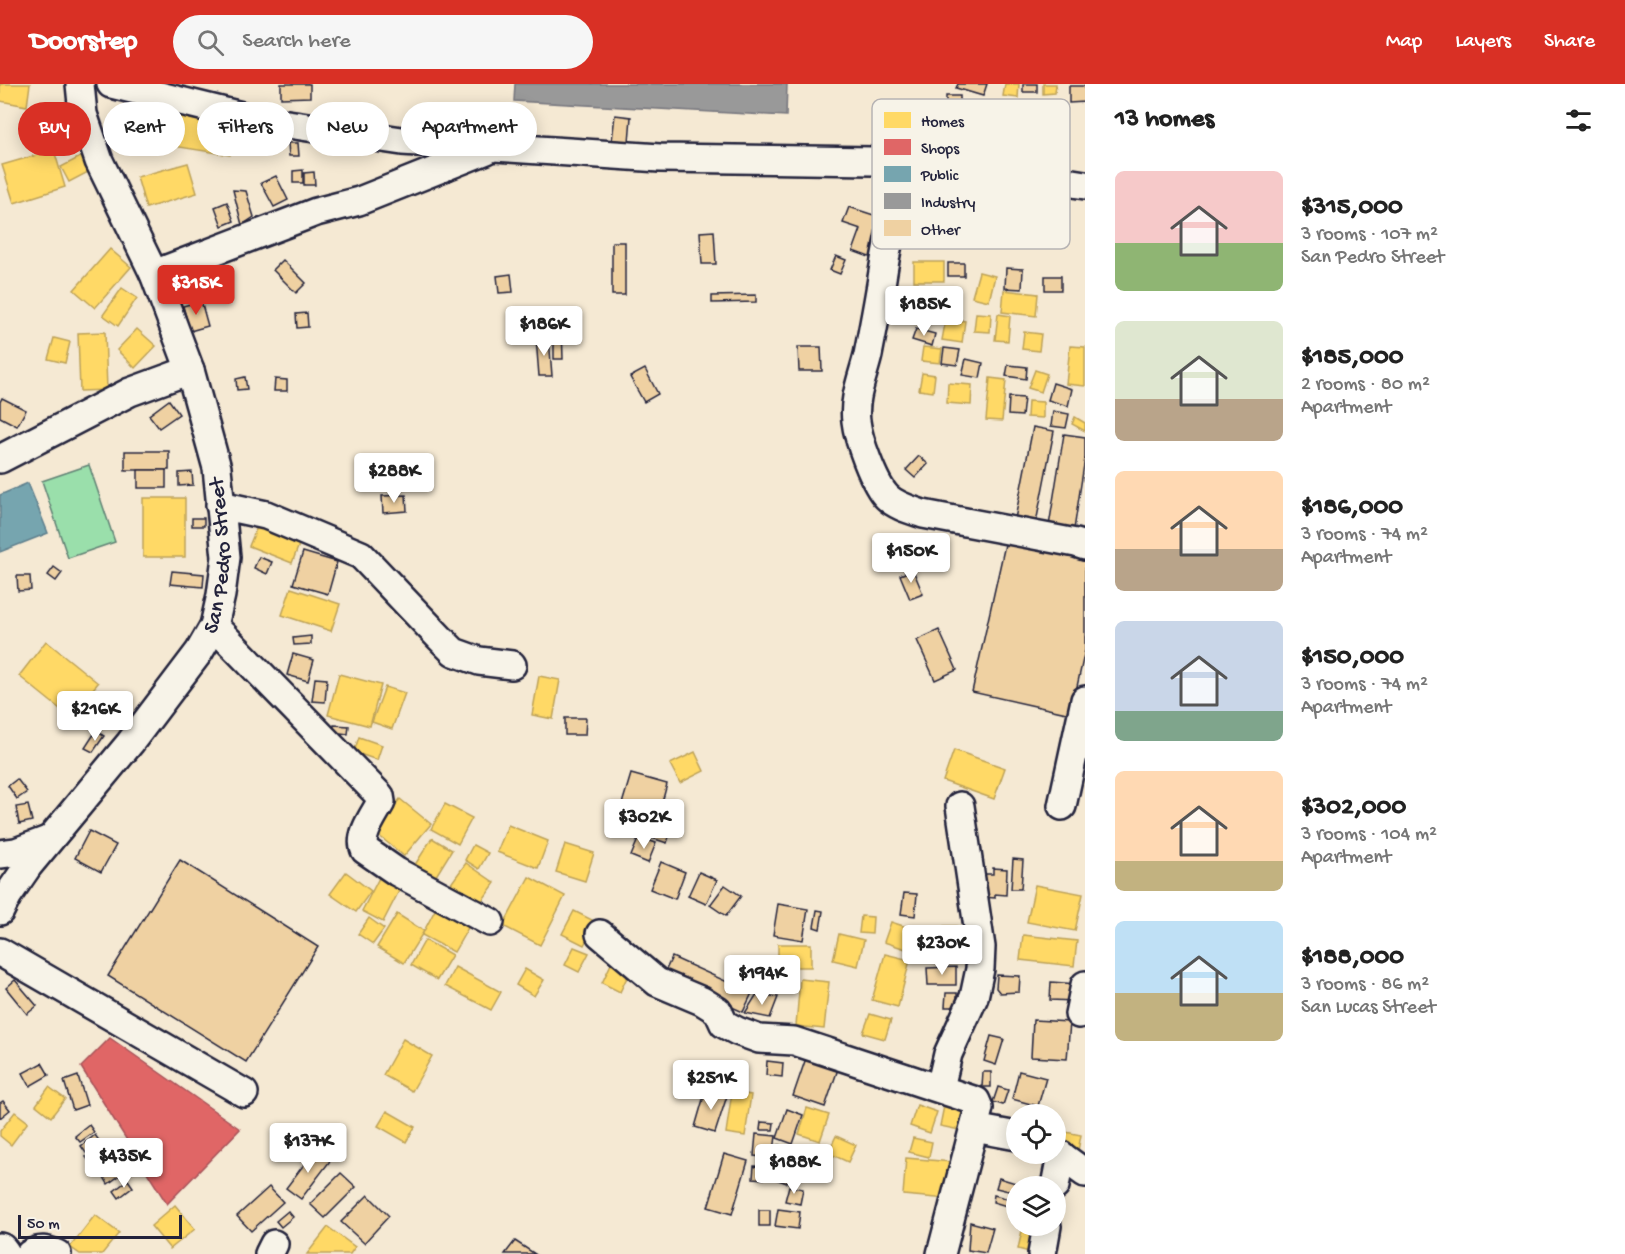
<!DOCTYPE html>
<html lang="en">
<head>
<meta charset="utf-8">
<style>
  body { margin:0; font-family:"Gochi Hand",sans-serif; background:#f6f6f6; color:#222; height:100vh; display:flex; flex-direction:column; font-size:22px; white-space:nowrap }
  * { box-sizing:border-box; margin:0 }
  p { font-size:20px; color:#767676 }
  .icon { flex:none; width:33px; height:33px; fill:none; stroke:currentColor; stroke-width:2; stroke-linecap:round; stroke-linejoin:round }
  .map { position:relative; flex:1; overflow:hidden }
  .sheet { display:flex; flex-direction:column; background:#fff; width:540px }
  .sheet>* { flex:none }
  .banner { position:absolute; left:18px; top:18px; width:570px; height:54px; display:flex; gap:12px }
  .fabs { position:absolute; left:1006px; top:1020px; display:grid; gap:12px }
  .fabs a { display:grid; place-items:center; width:60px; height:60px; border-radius:50%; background:#fff; box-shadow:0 3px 15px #0003; font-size:30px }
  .scale { position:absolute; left:18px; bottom:15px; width:164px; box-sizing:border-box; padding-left:6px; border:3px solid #22223b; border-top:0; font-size:16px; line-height:21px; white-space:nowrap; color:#22223b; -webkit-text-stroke:4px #f7f3e8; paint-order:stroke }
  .price { position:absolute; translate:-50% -51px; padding:0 14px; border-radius:6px; background:#fff; color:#222; font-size:20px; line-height:39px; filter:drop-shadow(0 2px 3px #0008) }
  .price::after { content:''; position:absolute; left:50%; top:36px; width:18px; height:14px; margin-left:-9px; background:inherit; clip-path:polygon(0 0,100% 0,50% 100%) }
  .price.active { background:#d93025; color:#fff }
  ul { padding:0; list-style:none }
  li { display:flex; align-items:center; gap:18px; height:150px; padding:0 30px }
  li span { display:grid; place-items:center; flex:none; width:168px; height:120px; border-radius:9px; color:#555 }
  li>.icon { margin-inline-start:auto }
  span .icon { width:72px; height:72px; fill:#fffc; stroke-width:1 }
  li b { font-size:26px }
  h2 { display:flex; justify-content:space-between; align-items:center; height:72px; padding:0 30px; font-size:26px }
  .tag { padding:0 21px; border-radius:27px; background:#fff; box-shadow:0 3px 15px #0003; font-size:21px; line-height:54px }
  .tag.active { background:#d93025; color:#fff }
  header { display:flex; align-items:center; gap:36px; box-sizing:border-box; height:84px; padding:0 30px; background:#d93025; color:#fff }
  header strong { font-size:28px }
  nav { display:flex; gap:33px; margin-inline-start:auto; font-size:21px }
  .search { width:420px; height:54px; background:#f6f6f6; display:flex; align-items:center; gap:15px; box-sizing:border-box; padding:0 21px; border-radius:33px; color:#767676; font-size:22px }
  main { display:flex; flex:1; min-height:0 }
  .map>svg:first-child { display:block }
  .green { fill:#9adfab; stroke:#5e8073; stroke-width:1.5 }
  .homes { fill:#ffd966; stroke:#bda259; stroke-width:1.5 }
  .shops { fill:#e06666; stroke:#a75259; stroke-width:1.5 }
  .public { fill:#76a5af; stroke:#5d7e8c; stroke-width:1.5 }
  .industry { fill:#999; stroke:#75757d; stroke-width:1.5 }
  .building { fill:#efd1a2; stroke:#22223b; stroke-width:1.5 }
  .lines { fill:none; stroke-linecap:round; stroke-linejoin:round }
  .minor-casing { stroke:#22223b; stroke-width:32 }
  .major-casing { stroke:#22223b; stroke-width:38 }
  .minor { stroke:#f7f3e8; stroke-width:27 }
  .major { stroke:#f7f3e8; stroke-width:33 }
  .labels { text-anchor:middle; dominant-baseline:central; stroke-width:6; stroke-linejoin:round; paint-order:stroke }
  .street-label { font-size:22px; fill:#22223b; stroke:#f7f3e8 }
  .key { fill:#f7f3e8; stroke:#b7b4b4; stroke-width:1.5 }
  .key-label { font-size:16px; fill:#22223b }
</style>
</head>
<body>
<header>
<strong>Doorstep</strong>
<div class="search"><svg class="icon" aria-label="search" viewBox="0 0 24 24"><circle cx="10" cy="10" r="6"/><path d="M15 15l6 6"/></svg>Search here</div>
<nav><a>Map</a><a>Layers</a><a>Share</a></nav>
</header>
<main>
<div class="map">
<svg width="1085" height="1170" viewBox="0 0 1085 1170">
  <rect width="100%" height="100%" fill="#f5e9d3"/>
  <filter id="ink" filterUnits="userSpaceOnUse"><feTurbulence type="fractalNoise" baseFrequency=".0167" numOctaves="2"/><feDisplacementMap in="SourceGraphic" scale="12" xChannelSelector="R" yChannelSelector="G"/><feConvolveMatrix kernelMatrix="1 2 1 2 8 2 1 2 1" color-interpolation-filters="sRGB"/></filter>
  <g filter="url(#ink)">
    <path class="green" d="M89,381L115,458L68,474L42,397Z"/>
    <g class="homes">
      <path d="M0,0H30L27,22L0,17Z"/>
      <path d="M1005,0H1019L1018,14L1003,12Z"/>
      <path d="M1043,0H1056L1055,9L1043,10Z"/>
      <path d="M178,31L235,40L230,71L173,62Z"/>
      <path d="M54,66L65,103L14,119L2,81Z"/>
      <path d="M84,71L92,86L69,98L61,83Z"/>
      <path d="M188,79L197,109L146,124L137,93Z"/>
      <path d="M110,165L131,183L95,224L74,206Z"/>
      <rect x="914" y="178" width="30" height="19"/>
      <path d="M979,188L995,192L989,217L972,213Z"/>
      <path d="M122,204L137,214L118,242L103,231Z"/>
      <path d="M1004,206L1038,210L1036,232L1002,228Z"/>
      <path d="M976,229L991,230L990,248L974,247Z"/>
      <path d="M998,230L1010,232L1008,257L995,256Z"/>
      <path d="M946,234L965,237L962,259L942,256Z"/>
      <path d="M137,245L156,262L135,284L117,266Z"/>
      <path d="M105,248L107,306L80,307L78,249Z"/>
      <path d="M1024,248L1041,250L1039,267L1022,265Z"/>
      <path d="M54,254L70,258L65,279L48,275Z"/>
      <path d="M1070,262L1085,263V302L1066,300Z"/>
      <path d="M923,263L942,265L940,279L921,277Z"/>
      <path d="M1035,286L1047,290L1041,308L1028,304Z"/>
      <path d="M922,289L935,291L933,308L919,306Z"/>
      <path d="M990,294L1006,296L1002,337L986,336Z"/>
      <path d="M948,299L972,301L971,321L947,319Z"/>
      <path d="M1028,317L1043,318V334L1027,333Z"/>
      <path d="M1075,333L1085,339V347L1072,340Z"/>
      <rect x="143" y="414" width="42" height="59"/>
      <path d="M260,436L302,453L292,479L249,462Z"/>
      <path d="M291,504L340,520L331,547L282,531Z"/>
      <path d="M46,557L98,599L70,633L19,592Z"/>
      <path d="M339,590L381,601L370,642L328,631Z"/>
      <path d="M539,592L560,596L553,635L532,631Z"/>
      <path d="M385,603L405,609L392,645L372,638Z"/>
      <path d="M359,653L382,661L377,676L354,668Z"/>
      <path d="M954,666L1005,684L994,715L943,697Z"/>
      <path d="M695,668L704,687L680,699L670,680Z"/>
      <path d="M400,715L431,740L404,772L373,747Z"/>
      <path d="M445,720L472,734L458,760L431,745Z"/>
      <path d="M508,741L548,757L538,784L497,768Z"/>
      <path d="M432,754L452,766L431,800L411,787Z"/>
      <path d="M565,760L594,769L585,797L556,788Z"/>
      <path d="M473,761L488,769L479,785L465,776Z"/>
      <path d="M466,779L495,799L479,821L450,801Z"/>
      <path d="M346,788L371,807L356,828L330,810Z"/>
      <path d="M381,790L402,801L383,838L362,827Z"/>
      <path d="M529,793L565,812L540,861L503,842Z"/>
      <path d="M1035,801L1083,810L1075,847L1027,838Z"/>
      <path d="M436,824L469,842L454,868L422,851Z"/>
      <path d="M574,827L596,838L584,861L562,850Z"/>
      <path d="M397,830L424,847L404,879L377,863Z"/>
      <path d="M861,832L873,833L872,850L859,849Z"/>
      <path d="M369,834L384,845L373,860L358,850Z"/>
      <path d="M891,838L919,847L912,867L884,858Z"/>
      <path d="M944,842H956L953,873L942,872Z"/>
      <path d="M839,850L864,856L858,882L833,876Z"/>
      <path d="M1023,851L1077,857L1074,882L1020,876Z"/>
      <path d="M425,856L452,871L437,896L411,881Z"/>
      <rect x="778" y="860" width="33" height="23"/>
      <path d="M574,863L589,869L579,888L565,881Z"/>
      <path d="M885,870L910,876L898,923L872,916Z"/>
      <path d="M611,880L629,889L620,908L602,899Z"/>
      <path d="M455,883L501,908L491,926L445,902Z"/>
      <path d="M525,885L544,896L534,912L516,901Z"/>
      <path d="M800,895L829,898L824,945L796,942Z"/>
      <path d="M870,930L891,936L885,955L863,949Z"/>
      <path d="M403,955L432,972L412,1007L383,991Z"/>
      <path d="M49,1003L65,1015L51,1033L36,1021Z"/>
      <path d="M732,1008L751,1011L745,1052L726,1049Z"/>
      <path d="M917,1021L937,1028L930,1049L910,1042Z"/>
      <path d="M944,1022L969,1027L965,1047L940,1042Z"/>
      <path d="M807,1024L829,1031L820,1057L799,1050Z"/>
      <path d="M387,1027L415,1043L406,1058L378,1042Z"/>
      <path d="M15,1028L28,1038L11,1061L0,1052V1047Z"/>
      <path d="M1056,1046L1081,1051L1078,1067L1056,1063Z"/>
      <path d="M836,1052L856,1061L848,1078L828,1069Z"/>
      <path d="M913,1054L932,1058L929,1073L909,1068Z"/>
      <path d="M802,1065L816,1069L808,1094L794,1089Z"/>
      <path d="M906,1074L952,1078L948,1115L903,1111Z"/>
      <path d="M175,1121L195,1145L170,1165L151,1142Z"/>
      <path d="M95,1131L119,1149L102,1170H80L70,1163Z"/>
      <path d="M1023,1142L1045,1147L1037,1170L1018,1165Z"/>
      <path d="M328,1143L355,1163L350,1170H307Z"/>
    </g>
    <path class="shops" d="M110,954L240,1045L167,1120L81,983Z"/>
    <path class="public" d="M28,399L48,449L0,468V411Z"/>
    <path class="industry" d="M515,0H787L786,32L514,17Z"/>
    <g class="building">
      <path d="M281,0H310V13L281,14Z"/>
      <path d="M958,0H987L983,12L956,4Z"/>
      <rect x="1023" y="0" width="14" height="8"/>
      <path d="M1069,2H1085V18L1069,19Z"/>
      <rect x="946" y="12" width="14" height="8"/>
      <path d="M615,31L631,33L629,58L612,57Z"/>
      <path d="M57,32L59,52L39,54L37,34Z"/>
      <path d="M288,59H298L299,72H289Z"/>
      <path d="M303,86V99H293V87Z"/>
      <path d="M314,88L315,101H304V89Z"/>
      <path d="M276,92L288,116L274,123L261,99Z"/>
      <path d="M233,106L246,107L254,133L242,141Z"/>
      <path d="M227,118L234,137L222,142L215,123Z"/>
      <path d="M849,123L886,135L872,174L853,167L861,145L843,139Z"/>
      <path d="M714,147L716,180H702L700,148Z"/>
      <rect x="612" y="158" width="13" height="53"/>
      <path d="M836,172L846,176L840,190L830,186Z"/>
      <path d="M283,176L306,199L296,209L273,186Z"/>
      <rect x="948" y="179" width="16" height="13"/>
      <path d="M1006,184L1023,185L1022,205L1005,204Z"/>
      <path d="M511,190L513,208L499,209L497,192Z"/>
      <rect x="1045" y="192" width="16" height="14"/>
      <path d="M756,211V218L712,219V212Z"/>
      <path d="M201,217L208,242L190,247L183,222Z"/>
      <path d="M307,229L308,243L297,244L296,230Z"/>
      <path d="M562,244L563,275H554V245Z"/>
      <path d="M916,245L935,250L932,262L912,256Z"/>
      <path d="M549,253L552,292H539L536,254Z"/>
      <path d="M798,263H821L822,287H799Z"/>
      <path d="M944,264L960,266L957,281L942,279Z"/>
      <path d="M966,275L983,279L980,294L962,291Z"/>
      <path d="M1008,281L1027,283L1026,295L1006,292Z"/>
      <path d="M645,285L658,310L644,318L630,293Z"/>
      <path d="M245,293L247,305L237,306L236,295Z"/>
      <path d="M275,295L287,296V307H274Z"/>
      <path d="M1053,299L1072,305L1068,322L1048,316Z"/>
      <path d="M1009,313L1024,314L1022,332L1008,331Z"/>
      <path d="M2,314L26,326L17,342L0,333V318Z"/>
      <path d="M169,316L179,330L159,344L149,331Z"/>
      <path d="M1053,327L1069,330L1066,344L1051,342Z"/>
      <path d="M1033,343L1054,347L1035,444L1014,440Z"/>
      <path d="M1064,350L1085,353V374L1073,452L1048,448Z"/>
      <rect x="125" y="367" width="44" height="19"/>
      <path d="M919,372L928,380L915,394L906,386Z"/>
      <rect x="138" y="386" width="28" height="18"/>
      <path d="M192,388L193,401L179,402V389Z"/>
      <path d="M406,411L407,427L383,429L382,412Z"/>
      <rect x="192" y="434" width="12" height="8"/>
      <path d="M1006,456L1085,473V566L1071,630L972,608Z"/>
      <path d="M303,468L337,478L328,510L293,500Z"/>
      <path d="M259,473L272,478L267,490L254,484Z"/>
      <path d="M54,483L62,489L56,497L48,491Z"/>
      <path d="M913,486L923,510L910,515L900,491Z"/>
      <path d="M172,487L204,490L203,503L170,500Z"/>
      <path d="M17,492H30L31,506L18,507Z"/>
      <path d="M939,546L957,586L935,596L917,556Z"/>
      <path d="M311,552V560L294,561L293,554Z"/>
      <path d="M293,570L314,576L308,597L287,591Z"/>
      <path d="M315,594L327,595L325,618L312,617Z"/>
      <path d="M565,634H586L585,651H565Z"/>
      <path d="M334,641L349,642L348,650L333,648Z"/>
      <path d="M96,647L104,652L93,668L85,664Z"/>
      <path d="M631,690L667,700L659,730L622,720Z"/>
      <path d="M17,695L27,708L17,715L8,702Z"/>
      <path d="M28,721L32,737L19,740L16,723Z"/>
      <path d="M621,726L646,734L642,747L617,739Z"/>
      <path d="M654,736L672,743L667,759L649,753Z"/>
      <path d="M89,747L116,761L101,788L75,774Z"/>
      <path d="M639,753L656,759L648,779L631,772Z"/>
      <path d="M1013,775L1023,776L1021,805H1011Z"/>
      <path d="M180,776L318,863L246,978L108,892Z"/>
      <path d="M661,778L685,788L675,815L650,805Z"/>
      <path d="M993,784L1007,785L1006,811L995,810V814L982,813V790H993Z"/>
      <path d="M699,788L717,796L706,820L688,812Z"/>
      <path d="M725,801L741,812L726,832L710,821Z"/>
      <path d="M904,809L917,810L915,832L901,830Z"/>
      <path d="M778,820L808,825L803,856L773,851Z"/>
      <path d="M817,826L823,827L820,845L814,843Z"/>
      <path d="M672,873L752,909L743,928L663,892Z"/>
      <path d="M956,883V901H928L927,884Z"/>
      <path d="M997,891L1020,892L1019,908L1000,909L996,904Z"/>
      <path d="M15,896L37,922L27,930L6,904Z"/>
      <path d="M1051,898L1077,900L1076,917L1050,916Z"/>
      <path d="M946,909H957V923H945Z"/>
      <path d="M757,910L778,913L770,934L745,929Z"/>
      <path d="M1033,936L1070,938L1067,975L1031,973Z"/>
      <path d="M991,952L1004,955L996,981L984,977Z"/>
      <path d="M806,974L838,985L825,1023L793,1012Z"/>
      <path d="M767,977L783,979L782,993L766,991Z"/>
      <path d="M42,979L49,991L30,1002L23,989Z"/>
      <path d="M1019,987L1046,994L1038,1022L1012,1015Z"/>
      <path d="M983,988H991V1003H982Z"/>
      <path d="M78,992L87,1021L73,1026L64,997Z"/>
      <path d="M998,1003L1008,1006L1003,1021L993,1018Z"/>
      <path d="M706,1005L727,1012L715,1049L695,1043Z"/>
      <path d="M3,1017L10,1026L0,1034V1019Z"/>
      <path d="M787,1025L803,1031L793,1060L777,1054Z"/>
      <path d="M761,1038L774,1039L773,1046H760Z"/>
      <path d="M89,1041L94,1048L80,1058L75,1052Z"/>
      <path d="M756,1050L776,1052L773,1074L754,1072Z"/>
      <path d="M95,1051L100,1058L86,1069L81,1062Z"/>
      <path d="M779,1061L799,1069L787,1099L767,1092Z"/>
      <path d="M100,1062L105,1069L91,1080L86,1073Z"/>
      <path d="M315,1066L330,1077L301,1115L286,1104Z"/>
      <path d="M724,1070L748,1077L732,1130L708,1123Z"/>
      <path d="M109,1073L114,1079L100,1089L95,1083Z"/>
      <path d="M754,1082L765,1083L764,1095L753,1094Z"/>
      <path d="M118,1083L123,1089L108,1100L104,1093Z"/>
      <path d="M341,1089L356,1103L325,1134L310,1120Z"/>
      <path d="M999,1094L1019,1100V1102H1017V1109L996,1104Z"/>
      <path d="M128,1096L133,1103L119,1114L114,1107Z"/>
      <path d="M789,1102L803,1105L800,1120L785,1117Z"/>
      <path d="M269,1103L283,1118L251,1147L237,1132Z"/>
      <path d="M368,1111L389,1132L364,1159L341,1138Z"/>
      <path d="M994,1111L1017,1117V1125L993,1118Z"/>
      <path d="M778,1125L800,1128L798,1145L775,1142Z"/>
      <rect x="759" y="1126" width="11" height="16"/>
      <path d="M288,1127L293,1133L281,1143L276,1137Z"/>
      <path d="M970,1138L993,1144L986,1169L968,1166Z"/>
      <path d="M515,1157L535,1170H505Z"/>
    </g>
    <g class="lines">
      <defs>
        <g id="minor">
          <path d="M111,0L254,35L402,57L660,74L941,78L1085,101"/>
          <path d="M941,78C931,85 916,92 909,103C892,130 887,163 882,194C878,220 873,245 868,271C863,292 853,315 856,337C858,355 874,400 887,413C896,422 911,426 923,430L1076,459L1085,462"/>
          <path d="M154,190L316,128L359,117L487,66"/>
          <path d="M0,375L130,308L190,286"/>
          <path d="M220,421L266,431L361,471L440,554L454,568L479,577L512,581"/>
          <path d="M214,542L380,712L381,718C374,731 358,752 365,766L397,788L490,838"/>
          <path d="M1062,722L1085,616"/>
          <path d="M0,770L16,768L48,756"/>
          <path id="s1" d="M0,827L8,811L28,782L130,659L199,568L214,542L221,511L226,473L217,384L190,286L154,190L99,77L83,30L80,0"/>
          <path d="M600,850L657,898L702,917L718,927L724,940L737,947L759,955L794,957L976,1017L979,1024L941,1170"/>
          <path d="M0,868L244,1009"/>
          <path d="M1079,930L1085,901"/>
          <path d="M940,1004L948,970L974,913L980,885L981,863L960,722"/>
          <path d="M974,1044L1017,1052"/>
          <path d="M1056,1068L1085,1089"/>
          <path d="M1055,1102L1061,1071"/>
          <path d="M30,1170C40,1164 47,1166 57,1170"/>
          <path d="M269,1170L274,1160"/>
          <path d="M1042,1170L1047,1142"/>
        </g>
        <path id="major" d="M0,1166L3,1170"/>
      </defs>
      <use href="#minor" class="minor-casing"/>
      <use href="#major" class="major-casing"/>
      <use href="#minor" class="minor"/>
      <use href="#major" class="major"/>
    </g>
  </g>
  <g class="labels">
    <g class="street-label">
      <text stroke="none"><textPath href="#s1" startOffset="428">San Pedro Street</textPath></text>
    </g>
  </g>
  <rect x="872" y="15" width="198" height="150" rx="9" class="key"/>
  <rect x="884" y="28" width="27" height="16" fill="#ffd966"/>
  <rect x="884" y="55" width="27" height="16" fill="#e06666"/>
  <rect x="884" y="82" width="27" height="16" fill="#76a5af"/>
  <rect x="884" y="109" width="27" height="16" fill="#999"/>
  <rect x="884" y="136" width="27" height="16" fill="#efd1a2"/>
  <g class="key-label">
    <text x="921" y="42">Homes</text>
    <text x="921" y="69">Shops</text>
    <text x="921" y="96">Public</text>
    <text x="921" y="123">Industry</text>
    <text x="921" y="150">Other</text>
  </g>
</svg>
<div class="fabs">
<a><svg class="icon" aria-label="locate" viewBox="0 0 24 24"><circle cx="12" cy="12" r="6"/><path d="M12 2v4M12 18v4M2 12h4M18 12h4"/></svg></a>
<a><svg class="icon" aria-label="layers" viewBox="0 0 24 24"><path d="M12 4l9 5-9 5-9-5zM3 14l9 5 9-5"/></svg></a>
</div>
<div class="scale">50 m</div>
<b class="price active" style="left:196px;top:232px">$315K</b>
<b class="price" style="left:924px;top:253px">$185K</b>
<b class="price" style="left:544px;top:273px">$186K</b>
<b class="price" style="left:394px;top:420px">$288K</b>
<b class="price" style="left:911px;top:500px">$150K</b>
<b class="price" style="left:95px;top:658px">$216K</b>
<b class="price" style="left:644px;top:766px">$302K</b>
<b class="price" style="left:942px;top:892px">$230K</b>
<b class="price" style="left:762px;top:922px">$194K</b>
<b class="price" style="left:711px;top:1027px">$251K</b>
<b class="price" style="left:308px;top:1090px">$137K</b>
<b class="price" style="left:124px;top:1105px">$435K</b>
<b class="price" style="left:794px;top:1111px">$188K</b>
<div class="banner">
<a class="tag active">Buy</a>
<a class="tag">Rent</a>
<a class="tag">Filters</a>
<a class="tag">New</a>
<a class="tag">Apartment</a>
</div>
</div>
<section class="sheet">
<h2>13 homes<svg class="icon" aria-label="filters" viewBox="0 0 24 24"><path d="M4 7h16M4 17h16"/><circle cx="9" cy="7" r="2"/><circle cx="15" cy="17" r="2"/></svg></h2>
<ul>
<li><span style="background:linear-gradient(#f6c9c9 60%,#8fb573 0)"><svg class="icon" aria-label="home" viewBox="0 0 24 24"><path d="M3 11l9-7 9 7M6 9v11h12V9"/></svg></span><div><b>$315,000</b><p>3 rooms · 107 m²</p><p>San Pedro Street</p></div></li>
<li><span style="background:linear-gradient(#dfe7d0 65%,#b9a48a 0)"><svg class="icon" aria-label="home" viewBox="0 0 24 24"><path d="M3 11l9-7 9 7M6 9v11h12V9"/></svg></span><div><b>$185,000</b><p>2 rooms · 80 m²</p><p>Apartment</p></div></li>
<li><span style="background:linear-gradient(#ffd9b3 65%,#b9a48a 0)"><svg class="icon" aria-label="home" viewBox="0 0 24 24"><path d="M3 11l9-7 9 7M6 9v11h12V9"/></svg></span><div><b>$186,000</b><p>3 rooms · 74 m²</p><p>Apartment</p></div></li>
<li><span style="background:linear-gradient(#c9d6e8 75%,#7fa58c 0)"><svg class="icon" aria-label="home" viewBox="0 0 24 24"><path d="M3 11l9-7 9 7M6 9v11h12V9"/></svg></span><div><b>$150,000</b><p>3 rooms · 74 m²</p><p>Apartment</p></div></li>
<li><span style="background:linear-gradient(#ffd9b3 75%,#c2b280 0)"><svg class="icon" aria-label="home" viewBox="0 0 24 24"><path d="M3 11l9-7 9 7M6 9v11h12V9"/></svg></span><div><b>$302,000</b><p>3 rooms · 104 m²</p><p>Apartment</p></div></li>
<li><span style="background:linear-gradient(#bfe0f5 60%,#c2b280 0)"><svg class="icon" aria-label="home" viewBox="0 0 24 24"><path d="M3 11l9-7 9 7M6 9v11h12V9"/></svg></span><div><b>$188,000</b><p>3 rooms · 86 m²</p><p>San Lucas Street</p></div></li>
</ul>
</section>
</main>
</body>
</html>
